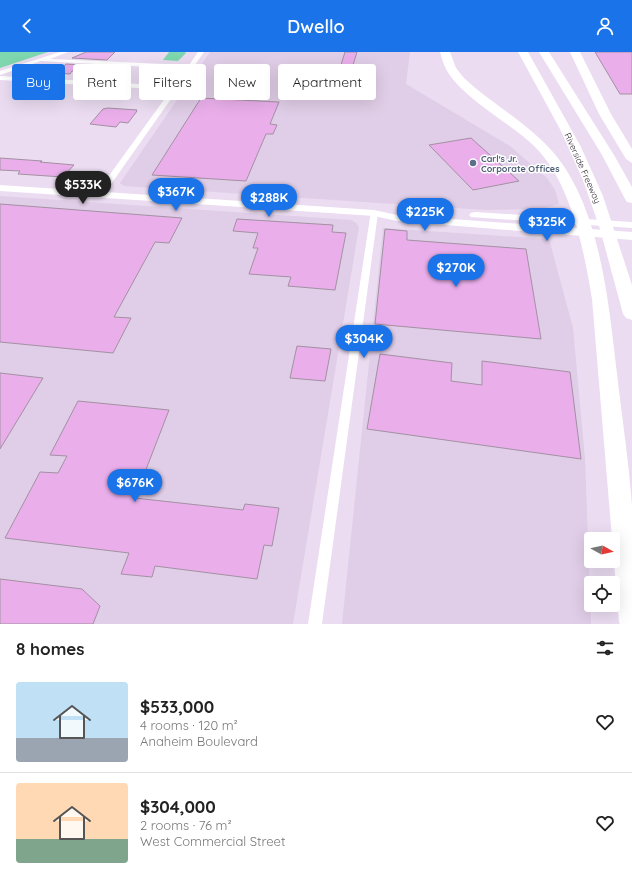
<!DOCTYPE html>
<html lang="en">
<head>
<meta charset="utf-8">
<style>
  body { margin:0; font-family:Quicksand,sans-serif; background:#f2f2f2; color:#222; height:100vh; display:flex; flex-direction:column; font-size:15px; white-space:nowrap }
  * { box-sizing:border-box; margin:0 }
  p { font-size:13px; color:#767676 }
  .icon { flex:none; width:22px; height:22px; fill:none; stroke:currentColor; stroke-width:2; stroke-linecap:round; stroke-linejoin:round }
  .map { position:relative; height:572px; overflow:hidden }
  .sheet { display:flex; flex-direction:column; background:#fff; flex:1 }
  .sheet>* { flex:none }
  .hud { position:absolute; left:12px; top:12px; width:400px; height:36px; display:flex; gap:8px }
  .needle { width:26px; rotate:98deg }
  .buttons { position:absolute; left:584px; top:480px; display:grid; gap:8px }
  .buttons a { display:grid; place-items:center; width:36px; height:36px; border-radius:4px; background:#fff; box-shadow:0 4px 16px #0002; font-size:20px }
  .price { position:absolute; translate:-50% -34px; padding:0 9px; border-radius:14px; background:#1a73e8; color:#fff; font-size:13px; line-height:26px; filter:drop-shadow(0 1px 2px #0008) }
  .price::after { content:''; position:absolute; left:50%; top:24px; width:12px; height:9px; margin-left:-6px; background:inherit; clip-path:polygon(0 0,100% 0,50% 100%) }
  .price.current { background:#222; color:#fff }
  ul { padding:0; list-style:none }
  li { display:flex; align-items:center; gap:12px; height:100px; padding:0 16px }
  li+li { border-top:1px solid #e0e0e0 }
  li span { display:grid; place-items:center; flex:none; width:112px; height:80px; border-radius:4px; color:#555 }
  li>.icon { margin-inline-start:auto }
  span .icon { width:48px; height:48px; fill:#fffc; stroke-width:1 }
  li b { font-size:17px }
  h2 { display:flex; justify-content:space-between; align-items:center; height:48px; padding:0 16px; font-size:17px }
  .chip { padding:0 14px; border-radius:4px; background:#fff; box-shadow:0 4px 16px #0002; font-size:14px; line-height:36px }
  .chip.current { background:#1a73e8; color:#fff }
  header { display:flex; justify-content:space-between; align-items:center; height:52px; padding:0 16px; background:#1a73e8; color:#fff; font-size:18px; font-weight:600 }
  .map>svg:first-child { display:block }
  .built { fill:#e0cde7 }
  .green { fill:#7ed7ae }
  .building { fill:#eaafeb; stroke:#a291a2 }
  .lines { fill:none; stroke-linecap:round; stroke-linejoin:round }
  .street { fill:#fff; fill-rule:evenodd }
  .secondary { fill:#fff; fill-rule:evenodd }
  .highway { fill:#fff; fill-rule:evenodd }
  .service-dot { fill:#5c6f8a; stroke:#fff; stroke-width:1.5 }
  .labels { text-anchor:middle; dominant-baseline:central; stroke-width:3; stroke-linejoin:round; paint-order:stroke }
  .far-service-label { font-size:9px; font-weight:bold; fill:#4e5e75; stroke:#fff; text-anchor:start }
  .far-street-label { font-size:9px; fill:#373139; stroke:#fff }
</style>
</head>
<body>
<header><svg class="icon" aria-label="back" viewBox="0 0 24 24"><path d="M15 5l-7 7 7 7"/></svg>Dwello<svg class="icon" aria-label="person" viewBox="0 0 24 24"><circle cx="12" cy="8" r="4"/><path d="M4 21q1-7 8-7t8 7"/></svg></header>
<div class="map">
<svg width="632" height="572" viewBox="0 0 632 572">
  <rect width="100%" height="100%" fill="#ebdcf1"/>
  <g class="built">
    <path d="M210,0H410L406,32L510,94L547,126L555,138L559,152L541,157L485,158L124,134L120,131Z"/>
    <path d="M0,144L351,168L356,171L359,175L293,572H0Z"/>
    <path d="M383,176L549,187L573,276L585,407L591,572H342Z"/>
  </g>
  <g class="green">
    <path d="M0,0H48L0,16Z"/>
    <path d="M169,0H185L186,1L178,9L163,8Z"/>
  </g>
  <g class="building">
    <path d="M86,0H115L107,8L72,6Z"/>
    <path d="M345,0H357L353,13H341Z"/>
    <path d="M595,0H632V42H620Z"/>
    <path d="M66,12L101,14L95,20L72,19L70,22L56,21Z"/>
    <path d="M201,46L279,50L270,72L277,73L273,82H266L246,129L152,123Z"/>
    <path d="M108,56L137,58L136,59H137L128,71L120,70L116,75L90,72L103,57Z"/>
    <path d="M471,86L519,129L473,138L429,93Z"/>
    <path d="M0,106L42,109L40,110L74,113L63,125L18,122L20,119L0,118Z"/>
    <path d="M0,152L182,166L169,191L155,190L114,265L131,266L113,301L0,290Z"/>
    <path d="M237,167L333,173L332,180L346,181L335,238L288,234L291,225L249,222L258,196H253L258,181L233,179Z"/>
    <path d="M385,177L407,179V188L526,197L541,287L375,272Z"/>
    <path d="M297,294L331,297L325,329L290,326Z"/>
    <path d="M380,302L452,311L451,329L482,333V309L570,320L581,407L367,377Z"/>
    <path d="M0,321L43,326L0,397Z"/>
    <path d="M78,349L169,358L135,446L243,458L245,452L279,456L272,494L264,493L257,527L155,514L152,525L121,522L129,501L5,486L40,420L58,421L67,404L50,403Z"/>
    <path d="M0,527L82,537L100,554L93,572H0Z"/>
  </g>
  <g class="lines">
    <g class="street">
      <path d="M60,0H68L50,7L189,13L198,0H204L102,145H96L95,143L171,38L0,28V24L174,34L186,17L41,9L0,23V19Z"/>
      <path d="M371,159H374L378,161L322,572H308Z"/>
    </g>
    <g class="secondary">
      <path d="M0,133L374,158L397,163L632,180V188L397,169L374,164L0,139Z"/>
      <path d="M475,160L632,170V176L471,165L469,163L471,161Z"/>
    </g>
    <g class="highway">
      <path d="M440,0H450L456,16L464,26C494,54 532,73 558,106C601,162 609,254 617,322C622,366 629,410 632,454C632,493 632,533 632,572H620L619,570L592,247C584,199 572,134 537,97C513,72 461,46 446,17C443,12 442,6 440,0Z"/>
      <path d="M518,0H528L581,95L603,144L632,233V268L626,266L623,262L600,177L583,128L561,79Z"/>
      <path d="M539,0H549L614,103L632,135V151L627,150L625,147L602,103Z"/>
      <path d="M570,0H580L611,62L632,97V111L626,107L599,62Z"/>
    </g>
  </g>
  <circle class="service-dot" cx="473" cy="111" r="4"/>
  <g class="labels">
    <g class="far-service-label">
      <text x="481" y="106">Carl's Jr.<tspan x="481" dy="10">Corporate Offices</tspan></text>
    </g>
    <g class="far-street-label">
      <text transform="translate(583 116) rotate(66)">Riverside Freeway</text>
    </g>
  </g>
</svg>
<div class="buttons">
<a><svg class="needle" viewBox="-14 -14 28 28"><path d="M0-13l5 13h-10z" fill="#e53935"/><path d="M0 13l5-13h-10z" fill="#767676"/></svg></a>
<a><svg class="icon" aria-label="locate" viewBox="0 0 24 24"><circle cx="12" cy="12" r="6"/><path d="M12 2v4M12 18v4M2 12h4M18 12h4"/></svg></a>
</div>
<b class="price current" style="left:83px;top:153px">$533K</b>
<b class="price" style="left:176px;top:160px">$367K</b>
<b class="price" style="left:269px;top:166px">$288K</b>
<b class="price" style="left:425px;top:180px">$225K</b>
<b class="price" style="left:547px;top:190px">$325K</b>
<b class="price" style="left:456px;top:236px">$270K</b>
<b class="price" style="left:364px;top:307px">$304K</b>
<b class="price" style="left:135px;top:451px">$676K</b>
<div class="hud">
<a class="chip current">Buy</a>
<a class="chip">Rent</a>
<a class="chip">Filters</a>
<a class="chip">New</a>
<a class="chip">Apartment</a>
</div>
</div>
<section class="sheet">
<h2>8 homes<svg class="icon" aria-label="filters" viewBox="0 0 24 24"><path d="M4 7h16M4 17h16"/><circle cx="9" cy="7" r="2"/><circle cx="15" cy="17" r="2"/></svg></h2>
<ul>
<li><span style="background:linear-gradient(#bfe0f5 70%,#9aa5b1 0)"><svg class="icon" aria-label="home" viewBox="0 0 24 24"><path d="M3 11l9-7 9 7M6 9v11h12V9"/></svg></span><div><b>$533,000</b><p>4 rooms · 120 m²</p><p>Anaheim Boulevard</p></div><svg class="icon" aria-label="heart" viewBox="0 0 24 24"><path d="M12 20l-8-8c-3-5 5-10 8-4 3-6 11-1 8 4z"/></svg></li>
<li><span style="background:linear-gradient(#ffd9b3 70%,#7fa58c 0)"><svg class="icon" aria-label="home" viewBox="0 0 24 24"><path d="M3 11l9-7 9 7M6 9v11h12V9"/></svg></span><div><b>$304,000</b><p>2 rooms · 76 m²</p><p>West Commercial Street</p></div><svg class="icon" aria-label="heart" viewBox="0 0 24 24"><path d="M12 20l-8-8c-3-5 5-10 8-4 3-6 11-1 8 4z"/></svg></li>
</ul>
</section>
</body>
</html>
